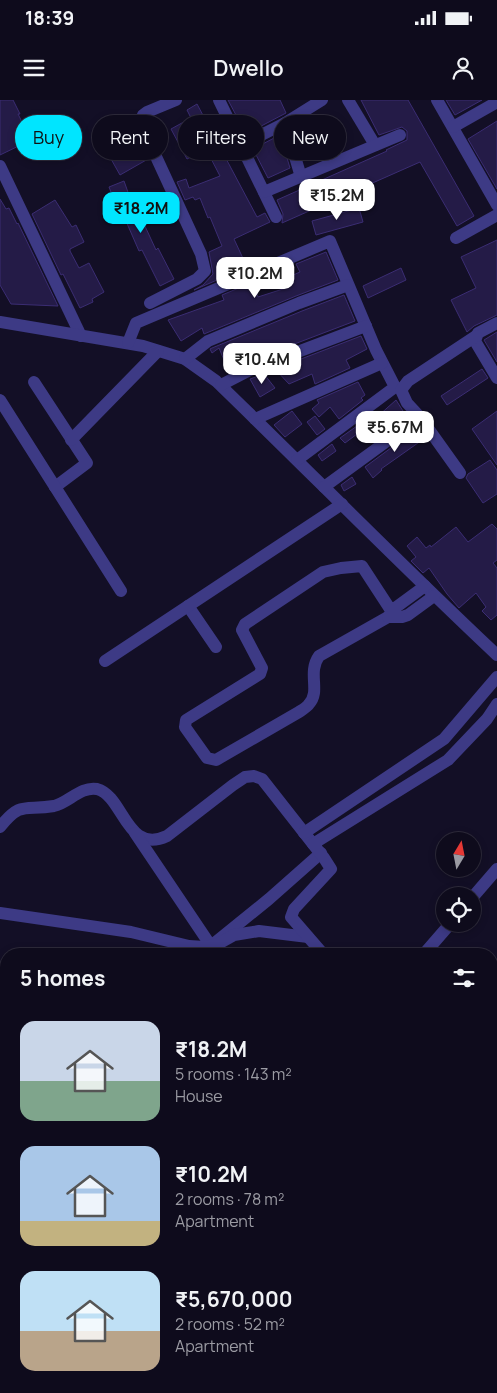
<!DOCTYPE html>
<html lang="en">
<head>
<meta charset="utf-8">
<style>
  body { margin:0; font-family:Manrope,sans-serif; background:#1c1929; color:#f1f3f6; height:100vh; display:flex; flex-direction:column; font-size:19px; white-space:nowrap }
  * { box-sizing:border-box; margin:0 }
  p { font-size:16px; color:#9b9ba3 }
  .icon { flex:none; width:28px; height:28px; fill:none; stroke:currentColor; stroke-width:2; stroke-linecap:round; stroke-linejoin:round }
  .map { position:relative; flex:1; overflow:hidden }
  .sheet { position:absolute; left:0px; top:848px; width:498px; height:446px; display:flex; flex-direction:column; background:#0e0b1c; border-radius:20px 20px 0 0; box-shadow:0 2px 8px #0003,0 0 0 1px #2e2b3b }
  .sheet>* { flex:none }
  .top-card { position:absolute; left:15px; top:15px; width:468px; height:45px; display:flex; gap:10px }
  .needle { width:32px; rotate:10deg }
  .controls { position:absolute; left:436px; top:732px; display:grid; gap:10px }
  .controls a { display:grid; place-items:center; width:45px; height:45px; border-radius:50%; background:#0e0b1c; box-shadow:0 2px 8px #0003,0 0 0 1px #2e2b3b; font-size:25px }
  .price { position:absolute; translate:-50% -42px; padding:0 11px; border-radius:10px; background:#fff; color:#222; font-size:16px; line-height:32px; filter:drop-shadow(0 1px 2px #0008) }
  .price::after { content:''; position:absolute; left:50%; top:30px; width:15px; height:11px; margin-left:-8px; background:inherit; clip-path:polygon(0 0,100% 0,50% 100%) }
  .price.on { background:#00e5ff; color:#111 }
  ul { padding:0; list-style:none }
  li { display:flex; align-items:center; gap:15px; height:125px; padding:0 20px }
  li span { display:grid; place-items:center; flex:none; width:140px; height:100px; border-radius:15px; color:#555 }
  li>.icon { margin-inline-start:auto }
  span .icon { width:60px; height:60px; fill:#fffc; stroke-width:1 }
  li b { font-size:21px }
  h2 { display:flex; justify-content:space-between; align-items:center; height:60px; padding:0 20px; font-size:21px }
  .chip { padding:0 18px; border-radius:22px; background:#0e0b1c; box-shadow:0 2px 8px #0003,0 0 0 1px #2e2b3b; font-size:18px; line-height:45px }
  .chip.on { background:#00e5ff; color:#111 }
  .status { display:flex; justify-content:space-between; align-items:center; height:35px; padding:0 25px; background:#0e0b1c; direction:ltr }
  .status svg { height:14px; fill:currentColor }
  header { display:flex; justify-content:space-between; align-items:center; height:65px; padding:0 20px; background:#0e0b1c; font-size:22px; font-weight:600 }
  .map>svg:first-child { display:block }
  .building { fill:#241b47; stroke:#3b2d73 }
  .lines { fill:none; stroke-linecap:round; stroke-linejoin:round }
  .minor { stroke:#3d3a85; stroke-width:12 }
</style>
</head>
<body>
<div class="status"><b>18:39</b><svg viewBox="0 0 49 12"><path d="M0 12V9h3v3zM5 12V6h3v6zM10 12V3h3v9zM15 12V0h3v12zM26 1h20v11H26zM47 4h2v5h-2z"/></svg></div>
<header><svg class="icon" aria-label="menu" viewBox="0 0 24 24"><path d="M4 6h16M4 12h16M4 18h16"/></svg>Dwello<svg class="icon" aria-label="person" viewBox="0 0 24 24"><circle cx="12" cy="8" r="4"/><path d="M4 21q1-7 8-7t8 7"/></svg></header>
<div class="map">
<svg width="497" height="1293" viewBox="0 0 497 1293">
  <rect width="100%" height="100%" fill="#130f26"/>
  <g class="building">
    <path d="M0,0H13L20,14H18L31,40L0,55Z"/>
    <path d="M228,0H280L286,13L246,34Z"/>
    <path d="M361,0H408L474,116L457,126L420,62L282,123L283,114L277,100L387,51L386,50L407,40V31L402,27L379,35Z"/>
    <path d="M446,0H482L455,15Z"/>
    <path d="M197,4L257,117L265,113L270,122L234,139L247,167L194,190L203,185L213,174L209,152L222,146L210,117L208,118L200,98L195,100L193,97L185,100L177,82L186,79L189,88L220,76L206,49L187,59L171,29L191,18L187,10Z"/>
    <path d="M132,15L133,25L148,59L120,75L97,34Z"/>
    <path d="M497,21V89L468,39Z"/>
    <path d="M54,33L59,42L40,50L36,40Z"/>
    <path d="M278,36L284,48L290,68L268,78L253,49Z"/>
    <path d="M124,81L135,112L138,111L156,150L158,148L174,179L160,186L142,150L139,151L122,112L119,113L109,87Z"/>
    <path d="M0,99L6,109L9,108L17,124L18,123L58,206L11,204L0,185Z"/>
    <path d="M55,100L72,127L76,125L84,142L70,149V151L79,168L89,163L104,192L92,199L93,202L80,208L63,174L61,175L32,114Z"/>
    <path d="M359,108L363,122L316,135L312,121Z"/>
    <path d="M497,140V215L474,226L467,232L451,200L476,188L461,157Z"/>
    <path d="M326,152L338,180L296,196L204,234L202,228L181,241L168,220L224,200L222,195L253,182L258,197L286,188L282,180L300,172L296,164Z"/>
    <path d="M401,168L406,180L368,198L363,186Z"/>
    <path d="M344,195L355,221L247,262L229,272L219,248L212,253L210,249L212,248L302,211Z"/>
    <path d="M497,232V262L484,240Z"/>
    <path d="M361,236L367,249L346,260L350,268L315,284L312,274L289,284L275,269Z"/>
    <path d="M482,269L488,278L447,305L441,296Z"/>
    <path d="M264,274L275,288L260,297L250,279Z"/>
    <path d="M358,282L365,295L361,298L363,300L339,319L330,307L319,317L312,309L319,303L317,300Z"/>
    <path d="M396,300L403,311L385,326L377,317Z"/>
    <path d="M292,311L302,324L285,337L274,325Z"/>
    <path d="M497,311V365L472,329Z"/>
    <path d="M315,316L325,329L317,335L307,322Z"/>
    <path d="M357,326L361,331L345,343L340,338Z"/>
    <path d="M418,328L425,338L381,369L382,370L373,378L365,367Z"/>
    <path d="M332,344L336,351L322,361L318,355Z"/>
    <path d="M490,360L497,370V394L483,403L466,378L468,374Z"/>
    <path d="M352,377L356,384L344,391L341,385Z"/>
    <path d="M492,424L497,429V460L493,463L497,468V515L491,520L482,511L486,507L476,493L459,508L447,494L429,468L423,473L411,461L416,457L407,446L417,437L426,448L430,445L431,447L456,427L468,442Z"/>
  </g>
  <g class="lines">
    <g class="minor">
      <path d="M219,0L276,117"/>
      <path d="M348,0L375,45"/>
      <path d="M437,0L497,105"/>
      <path d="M285,23L301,77"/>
      <path d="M453,27L497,2"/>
      <path d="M242,45L285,23L322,0"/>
      <path d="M0,66L81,236"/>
      <path d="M264,92L400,35"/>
      <path d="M456,138L497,115"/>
      <path d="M150,203L197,179L205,171L201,154L140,22L143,15L147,12L176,0"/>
      <path d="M0,222L143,246L185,259L216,281C310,372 402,466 497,555"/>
      <path d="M497,223L478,233L475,241L497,278"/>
      <path d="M128,243L136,223L330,141L376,250L395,287L297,360"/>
      <path d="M185,259L208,241L299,203L348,185"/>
      <path d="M34,282L87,363L55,387"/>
      <path d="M221,285L250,270L366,226"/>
      <path d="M0,300L121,491"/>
      <path d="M255,319L382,263"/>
      <path d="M71,340L158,251"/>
      <path d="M460,373L420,317L407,303L401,290L408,281L476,236"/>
      <path d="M324,387L420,317"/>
      <path d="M188,506L216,547"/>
      <path d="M392,512L362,466L341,468L323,472L245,524L242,530L262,568L260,574L186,620L185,627L207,658L216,660L299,612C302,610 307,607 309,604C321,591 307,573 319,556L388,517L395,508L425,486"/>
      <path d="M388,517H402L408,515L434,496"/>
      <path d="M105,561L342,404"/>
      <path d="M0,727C22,700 25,711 54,706C68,703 81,686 97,689C124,696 126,755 167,736L233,685L245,677L254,676L262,679L313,744"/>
      <path d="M135,733L211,846L269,799L321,753"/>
      <path d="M304,733L444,639L497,577"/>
      <path d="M472,798L497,769"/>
      <path d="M0,813L131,832L189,846L205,847L218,844L234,835L259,831L308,837"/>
      <path d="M323,854L291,817L294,809L331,769L324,758L313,744L448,660L487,619L497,604"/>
      <path d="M424,854L450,824"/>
      <path d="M0,885L6,886"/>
      <path d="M491,1072L497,1078"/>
      <path d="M0,1119L6,1129"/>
      <path d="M491,1124L497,1125"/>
      <path d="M491,1169L497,1170"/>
      <path d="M491,1213L497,1214"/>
      <path d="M491,1254L497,1255"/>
      <path d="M104,1288L107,1293"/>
      <path d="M195,1293L196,1288"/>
      <path d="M256,1293L257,1288"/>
      <path d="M332,1293L333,1288"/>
    </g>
  </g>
</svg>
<div class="controls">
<a><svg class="needle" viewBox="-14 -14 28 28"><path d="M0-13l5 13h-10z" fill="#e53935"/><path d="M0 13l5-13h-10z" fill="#9b9ba3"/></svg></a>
<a><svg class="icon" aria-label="locate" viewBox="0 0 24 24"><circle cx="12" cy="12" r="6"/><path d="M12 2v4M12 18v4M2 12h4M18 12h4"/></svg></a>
</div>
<b class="price" style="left:337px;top:121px">₹15.2M</b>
<b class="price on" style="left:141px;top:134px">₹18.2M</b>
<b class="price" style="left:255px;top:199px">₹10.2M</b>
<b class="price" style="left:262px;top:285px">₹10.4M</b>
<b class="price" style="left:395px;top:353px">₹5.67M</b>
<div class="top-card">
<a class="chip on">Buy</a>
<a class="chip">Rent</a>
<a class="chip">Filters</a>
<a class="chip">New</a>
</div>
<section class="sheet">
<h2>5 homes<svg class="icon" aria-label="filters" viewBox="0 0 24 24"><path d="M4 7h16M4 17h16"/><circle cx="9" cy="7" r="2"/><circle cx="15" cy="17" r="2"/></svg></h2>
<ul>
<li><span style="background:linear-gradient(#c9d6e8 60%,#7fa58c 0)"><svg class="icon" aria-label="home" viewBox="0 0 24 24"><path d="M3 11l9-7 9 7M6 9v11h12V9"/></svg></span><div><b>₹18.2M</b><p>5 rooms · 143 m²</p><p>House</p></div></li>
<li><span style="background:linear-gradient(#a9c7e8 75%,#c2b280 0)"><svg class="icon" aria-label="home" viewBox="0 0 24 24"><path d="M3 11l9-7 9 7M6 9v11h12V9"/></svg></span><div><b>₹10.2M</b><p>2 rooms · 78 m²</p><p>Apartment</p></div></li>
<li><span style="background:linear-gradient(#bfe0f5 60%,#b9a48a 0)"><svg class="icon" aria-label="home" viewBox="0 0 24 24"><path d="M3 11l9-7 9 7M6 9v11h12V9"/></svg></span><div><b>₹5,670,000</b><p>2 rooms · 52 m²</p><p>Apartment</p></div></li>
</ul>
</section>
</div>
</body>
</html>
